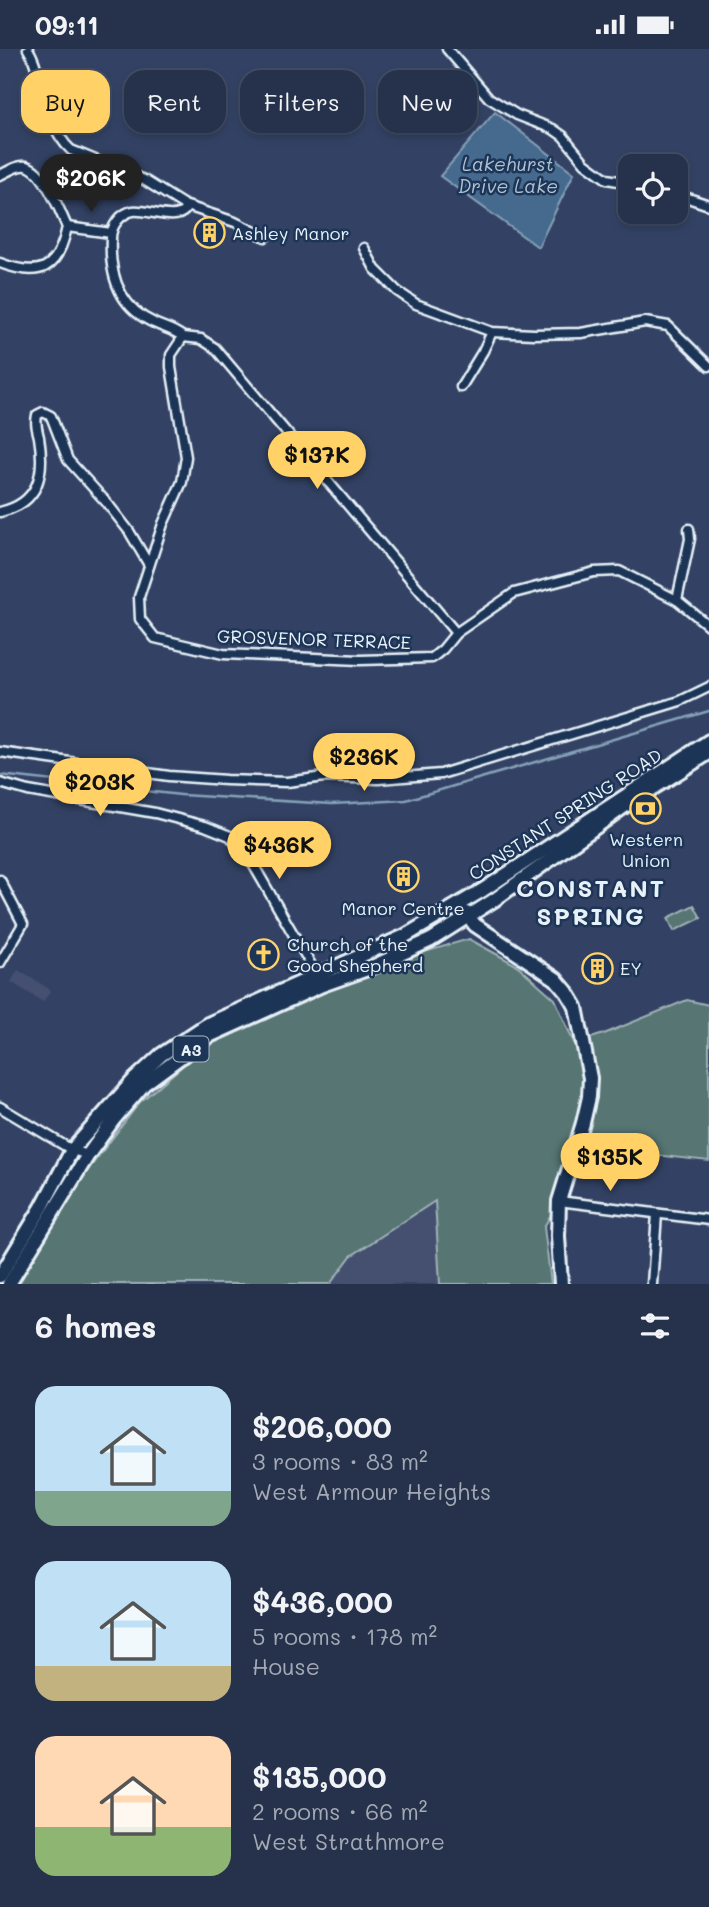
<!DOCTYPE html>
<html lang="en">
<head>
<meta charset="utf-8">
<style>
  body { margin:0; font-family:Mali,sans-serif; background:#2e3a52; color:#f1f3f6; height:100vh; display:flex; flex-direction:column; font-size:26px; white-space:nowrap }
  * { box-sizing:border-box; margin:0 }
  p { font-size:23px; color:#a4aab5 }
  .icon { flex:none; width:38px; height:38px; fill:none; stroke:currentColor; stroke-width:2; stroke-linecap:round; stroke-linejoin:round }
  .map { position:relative; height:1235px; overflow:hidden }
  .details { display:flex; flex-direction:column; background:#26324b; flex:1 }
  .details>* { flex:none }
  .banner { position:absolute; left:21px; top:21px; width:668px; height:63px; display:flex; gap:14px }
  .controls { position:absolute; left:618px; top:105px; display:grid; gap:14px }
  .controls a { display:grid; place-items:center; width:70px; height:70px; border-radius:14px; background:#26324b; box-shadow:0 4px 10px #0003,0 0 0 2px #424d63; font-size:35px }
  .price { position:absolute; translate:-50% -60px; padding:0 16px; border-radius:24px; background:#ffd166; color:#111; font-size:23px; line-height:46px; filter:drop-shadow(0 2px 4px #0008) }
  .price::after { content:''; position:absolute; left:50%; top:42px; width:21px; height:16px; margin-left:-10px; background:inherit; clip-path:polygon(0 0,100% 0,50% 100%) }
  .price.current { background:#222; color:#fff }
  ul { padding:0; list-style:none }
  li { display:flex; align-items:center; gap:21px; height:175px; padding:0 35px }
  li span { display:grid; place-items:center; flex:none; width:196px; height:140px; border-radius:21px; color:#555 }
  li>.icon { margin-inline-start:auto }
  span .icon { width:84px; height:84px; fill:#fffc; stroke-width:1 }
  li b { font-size:30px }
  h2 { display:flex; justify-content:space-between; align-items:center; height:84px; padding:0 35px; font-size:30px }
  .tag { padding:0 24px; border-radius:21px; background:#26324b; box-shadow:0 4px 10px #0003,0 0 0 2px #424d63; font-size:24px; line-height:63px }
  .tag.current { background:#ffd166; color:#111 }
  .status { display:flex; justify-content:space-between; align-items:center; height:49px; padding:0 35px; background:#26324b; direction:ltr }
  .status svg { height:19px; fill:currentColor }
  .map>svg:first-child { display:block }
  .built { fill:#454f70 }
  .green { fill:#567473; stroke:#9fb2b6; stroke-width:2 }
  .water { fill:#456b8d; stroke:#86a1b8; stroke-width:2 }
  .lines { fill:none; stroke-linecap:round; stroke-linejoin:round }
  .stream { stroke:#86a1b8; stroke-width:2.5 }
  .minor-casing { stroke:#e8f1f8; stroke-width:13 }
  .secondary-casing { stroke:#e8f1f8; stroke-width:18 }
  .primary-casing { stroke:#e8f1f8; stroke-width:18 }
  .minor { stroke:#1d3557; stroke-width:8 }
  .secondary { stroke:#1d3557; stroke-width:12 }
  .primary { stroke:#1d3557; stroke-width:12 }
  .labels { text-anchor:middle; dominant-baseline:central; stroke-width:5; stroke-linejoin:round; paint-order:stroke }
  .shield { fill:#1d3557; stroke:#abb9c8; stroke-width:2 }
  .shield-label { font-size:16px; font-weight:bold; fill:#e8f1f8 }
  .poi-label { font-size:18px; fill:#e8f1f8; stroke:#1d3557; text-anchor:start }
  .street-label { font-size:18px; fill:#e8f1f8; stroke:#1d3557 }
  .water-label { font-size:19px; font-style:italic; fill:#afc2d3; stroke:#1d3557 }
  .district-label { font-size:24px; font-weight:bold; letter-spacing:2px; fill:#e8f1f8; stroke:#1d3557 }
</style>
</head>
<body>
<div class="status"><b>09:11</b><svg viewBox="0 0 49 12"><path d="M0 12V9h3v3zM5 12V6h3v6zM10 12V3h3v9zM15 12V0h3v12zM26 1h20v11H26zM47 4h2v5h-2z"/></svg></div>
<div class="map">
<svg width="709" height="1235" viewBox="0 0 709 1235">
  <rect width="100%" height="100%" fill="#334264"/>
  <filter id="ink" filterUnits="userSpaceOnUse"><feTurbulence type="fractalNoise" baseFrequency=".0143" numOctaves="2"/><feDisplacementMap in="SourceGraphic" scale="14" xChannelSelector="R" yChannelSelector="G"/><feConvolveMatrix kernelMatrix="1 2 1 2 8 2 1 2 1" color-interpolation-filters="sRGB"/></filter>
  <g filter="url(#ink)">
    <g class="built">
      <path d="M18,921L51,941L43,953L11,933Z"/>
      <path d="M436,1152L440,1235H330L350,1207Z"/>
    </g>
    <g class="green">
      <path d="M694,856L701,869L674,882L668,869Z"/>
      <path d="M469,890L518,917L555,950L574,994L604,985L687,951L709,956V1112L589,1099L544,1178L551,1235H440L435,1152L351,1207L330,1235H9L47,1175L140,1053L205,998L309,951L370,919Z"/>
    </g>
    <path class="water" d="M495,63L574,124L538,198L440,127Z"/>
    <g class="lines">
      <path class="stream" d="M0,726L181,746L332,755L406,751L709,662"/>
      <defs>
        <g id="minor">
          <path d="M28,0C35,11 36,19 39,31C45,54 53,85 71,101L144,131L184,156L185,161C175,173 148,160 133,162C121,164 111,177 111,189C109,225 118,258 154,274C164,279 173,280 183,288"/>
          <path d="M447,0L489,49L517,66L553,80L563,87L585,114L607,130L630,134"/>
          <path d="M0,126C7,123 14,118 21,117C41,112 60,162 67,178"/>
          <path d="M676,145L709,156"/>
          <path d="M184,156L235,173L265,188"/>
          <path d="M67,178L111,184"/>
          <path d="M364,199L375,220L397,242L416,255L492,283L534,285L581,284L645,273L668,277L709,317"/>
          <path d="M0,214C40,229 58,221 67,178"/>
          <path d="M183,288L171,306V318L186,408L182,433L163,475L139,548L140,570L155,589L223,605L360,611L432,609L443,600L456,584L514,544L594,523L619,522L677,551L709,577"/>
          <path d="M183,288L201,290L215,299L456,584"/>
          <path d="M461,338L483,302L492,283"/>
          <path d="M0,463C40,454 45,424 39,388C37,380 35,375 37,366L43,363L51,367L68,411L107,454L129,482L149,516"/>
          <path d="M677,551L690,490L689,480"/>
          <path d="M0,703L169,727L226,731L287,733L324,728L378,730L441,725L680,652L709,638"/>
          <path d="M0,734L28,742L155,764L205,777L230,787L250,810L318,928"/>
          <path d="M0,831L23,875L0,914"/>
          <path d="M0,1058L72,1101L88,1106"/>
          <path d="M559,1152L709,1171"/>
          <path d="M652,1235L657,1165"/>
        </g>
        <path id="secondary" d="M459,856L475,876L556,930L567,943L576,958L590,1029L589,1048L583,1074L559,1152L558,1187L561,1235"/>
        <g id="primary">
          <path d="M0,1227L42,1158L72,1101L134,1031L161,1006L208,975L405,887L483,841L709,692"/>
          <path d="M9,1235L88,1106L114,1070L144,1035L209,987L322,936L370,919L431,891L494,851L625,757L709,704"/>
        </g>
      </defs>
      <use href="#minor" class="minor-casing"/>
      <use href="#secondary" class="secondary-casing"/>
      <use href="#primary" class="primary-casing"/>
      <use href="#minor" class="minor"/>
      <use href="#secondary" class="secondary"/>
      <use href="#primary" class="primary"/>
    </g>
  </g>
  <defs>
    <symbol id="building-ring" viewBox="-11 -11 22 22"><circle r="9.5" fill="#1d3557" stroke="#ffd166" stroke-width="1.5"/><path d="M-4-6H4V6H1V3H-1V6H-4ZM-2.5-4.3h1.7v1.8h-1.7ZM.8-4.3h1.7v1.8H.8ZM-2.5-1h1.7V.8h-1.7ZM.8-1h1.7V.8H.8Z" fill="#ffd166"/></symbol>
    <symbol id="bank-ring" viewBox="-11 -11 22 22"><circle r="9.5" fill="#1d3557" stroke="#ffd166" stroke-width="1.5"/><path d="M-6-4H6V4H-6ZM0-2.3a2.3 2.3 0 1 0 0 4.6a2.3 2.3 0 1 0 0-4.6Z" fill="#ffd166"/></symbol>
    <symbol id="church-ring" viewBox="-11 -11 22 22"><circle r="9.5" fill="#1d3557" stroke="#ffd166" stroke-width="1.5"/><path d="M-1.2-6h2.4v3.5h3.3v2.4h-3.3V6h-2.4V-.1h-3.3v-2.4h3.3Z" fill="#ffd166"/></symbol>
  </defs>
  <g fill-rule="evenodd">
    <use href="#building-ring" x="192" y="166" width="35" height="35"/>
    <use href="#bank-ring" x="628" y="742" width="35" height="35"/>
    <use href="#building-ring" x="386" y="810" width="35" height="35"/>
    <use href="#church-ring" x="246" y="888" width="35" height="35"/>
    <use href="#building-ring" x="580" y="902" width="35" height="35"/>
  </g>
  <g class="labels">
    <rect class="shield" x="173.5" y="987.5" width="35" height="25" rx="5"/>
    <g class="shield-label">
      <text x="191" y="1000">A3</text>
    </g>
    <g class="poi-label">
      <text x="232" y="184">Ashley Manor</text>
      <text x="646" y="790" text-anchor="middle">Western<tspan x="646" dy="21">Union</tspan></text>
      <text x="403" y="859" text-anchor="middle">Manor Centre</text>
      <text x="287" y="895">Church of the<tspan x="287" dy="21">Good Shepherd</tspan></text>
      <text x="620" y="919">EY</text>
    </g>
    <g class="street-label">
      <text transform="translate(314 590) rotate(2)">GROSVENOR TERRACE</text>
      <text transform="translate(565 765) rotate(-33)">CONSTANT SPRING ROAD</text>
    </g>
    <g class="water-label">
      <text x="508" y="114">Lakehurst<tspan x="508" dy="22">Drive Lake</tspan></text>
    </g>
    <g class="district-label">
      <text x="591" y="838">CONSTANT<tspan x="591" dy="28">SPRING</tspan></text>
    </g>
  </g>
</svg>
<div class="controls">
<a><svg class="icon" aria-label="locate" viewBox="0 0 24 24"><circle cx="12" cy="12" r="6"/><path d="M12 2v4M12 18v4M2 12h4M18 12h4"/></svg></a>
</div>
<b class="price current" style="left:91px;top:165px">$206K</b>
<b class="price" style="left:317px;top:442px">$137K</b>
<b class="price" style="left:364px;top:744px">$236K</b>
<b class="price" style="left:100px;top:769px">$203K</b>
<b class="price" style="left:279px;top:832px">$436K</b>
<b class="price" style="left:610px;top:1144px">$135K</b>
<div class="banner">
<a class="tag current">Buy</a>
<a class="tag">Rent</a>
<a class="tag">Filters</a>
<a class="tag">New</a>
</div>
</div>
<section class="details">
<h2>6 homes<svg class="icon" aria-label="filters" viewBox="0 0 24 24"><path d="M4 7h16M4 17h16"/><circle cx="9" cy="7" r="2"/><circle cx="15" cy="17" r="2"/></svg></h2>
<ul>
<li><span style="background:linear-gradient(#bfe0f5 75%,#7fa58c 0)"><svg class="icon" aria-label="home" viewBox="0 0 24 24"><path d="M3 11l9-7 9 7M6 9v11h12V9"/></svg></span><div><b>$206,000</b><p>3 rooms · 83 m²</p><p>West Armour Heights</p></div></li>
<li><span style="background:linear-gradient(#bfe0f5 75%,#c2b280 0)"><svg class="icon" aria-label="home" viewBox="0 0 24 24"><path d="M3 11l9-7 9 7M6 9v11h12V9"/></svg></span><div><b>$436,000</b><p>5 rooms · 178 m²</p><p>House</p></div></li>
<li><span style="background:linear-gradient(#ffd9b3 65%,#8fb573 0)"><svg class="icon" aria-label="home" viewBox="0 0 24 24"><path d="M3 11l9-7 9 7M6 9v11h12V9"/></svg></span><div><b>$135,000</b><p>2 rooms · 66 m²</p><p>West Strathmore</p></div></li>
</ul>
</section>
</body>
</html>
